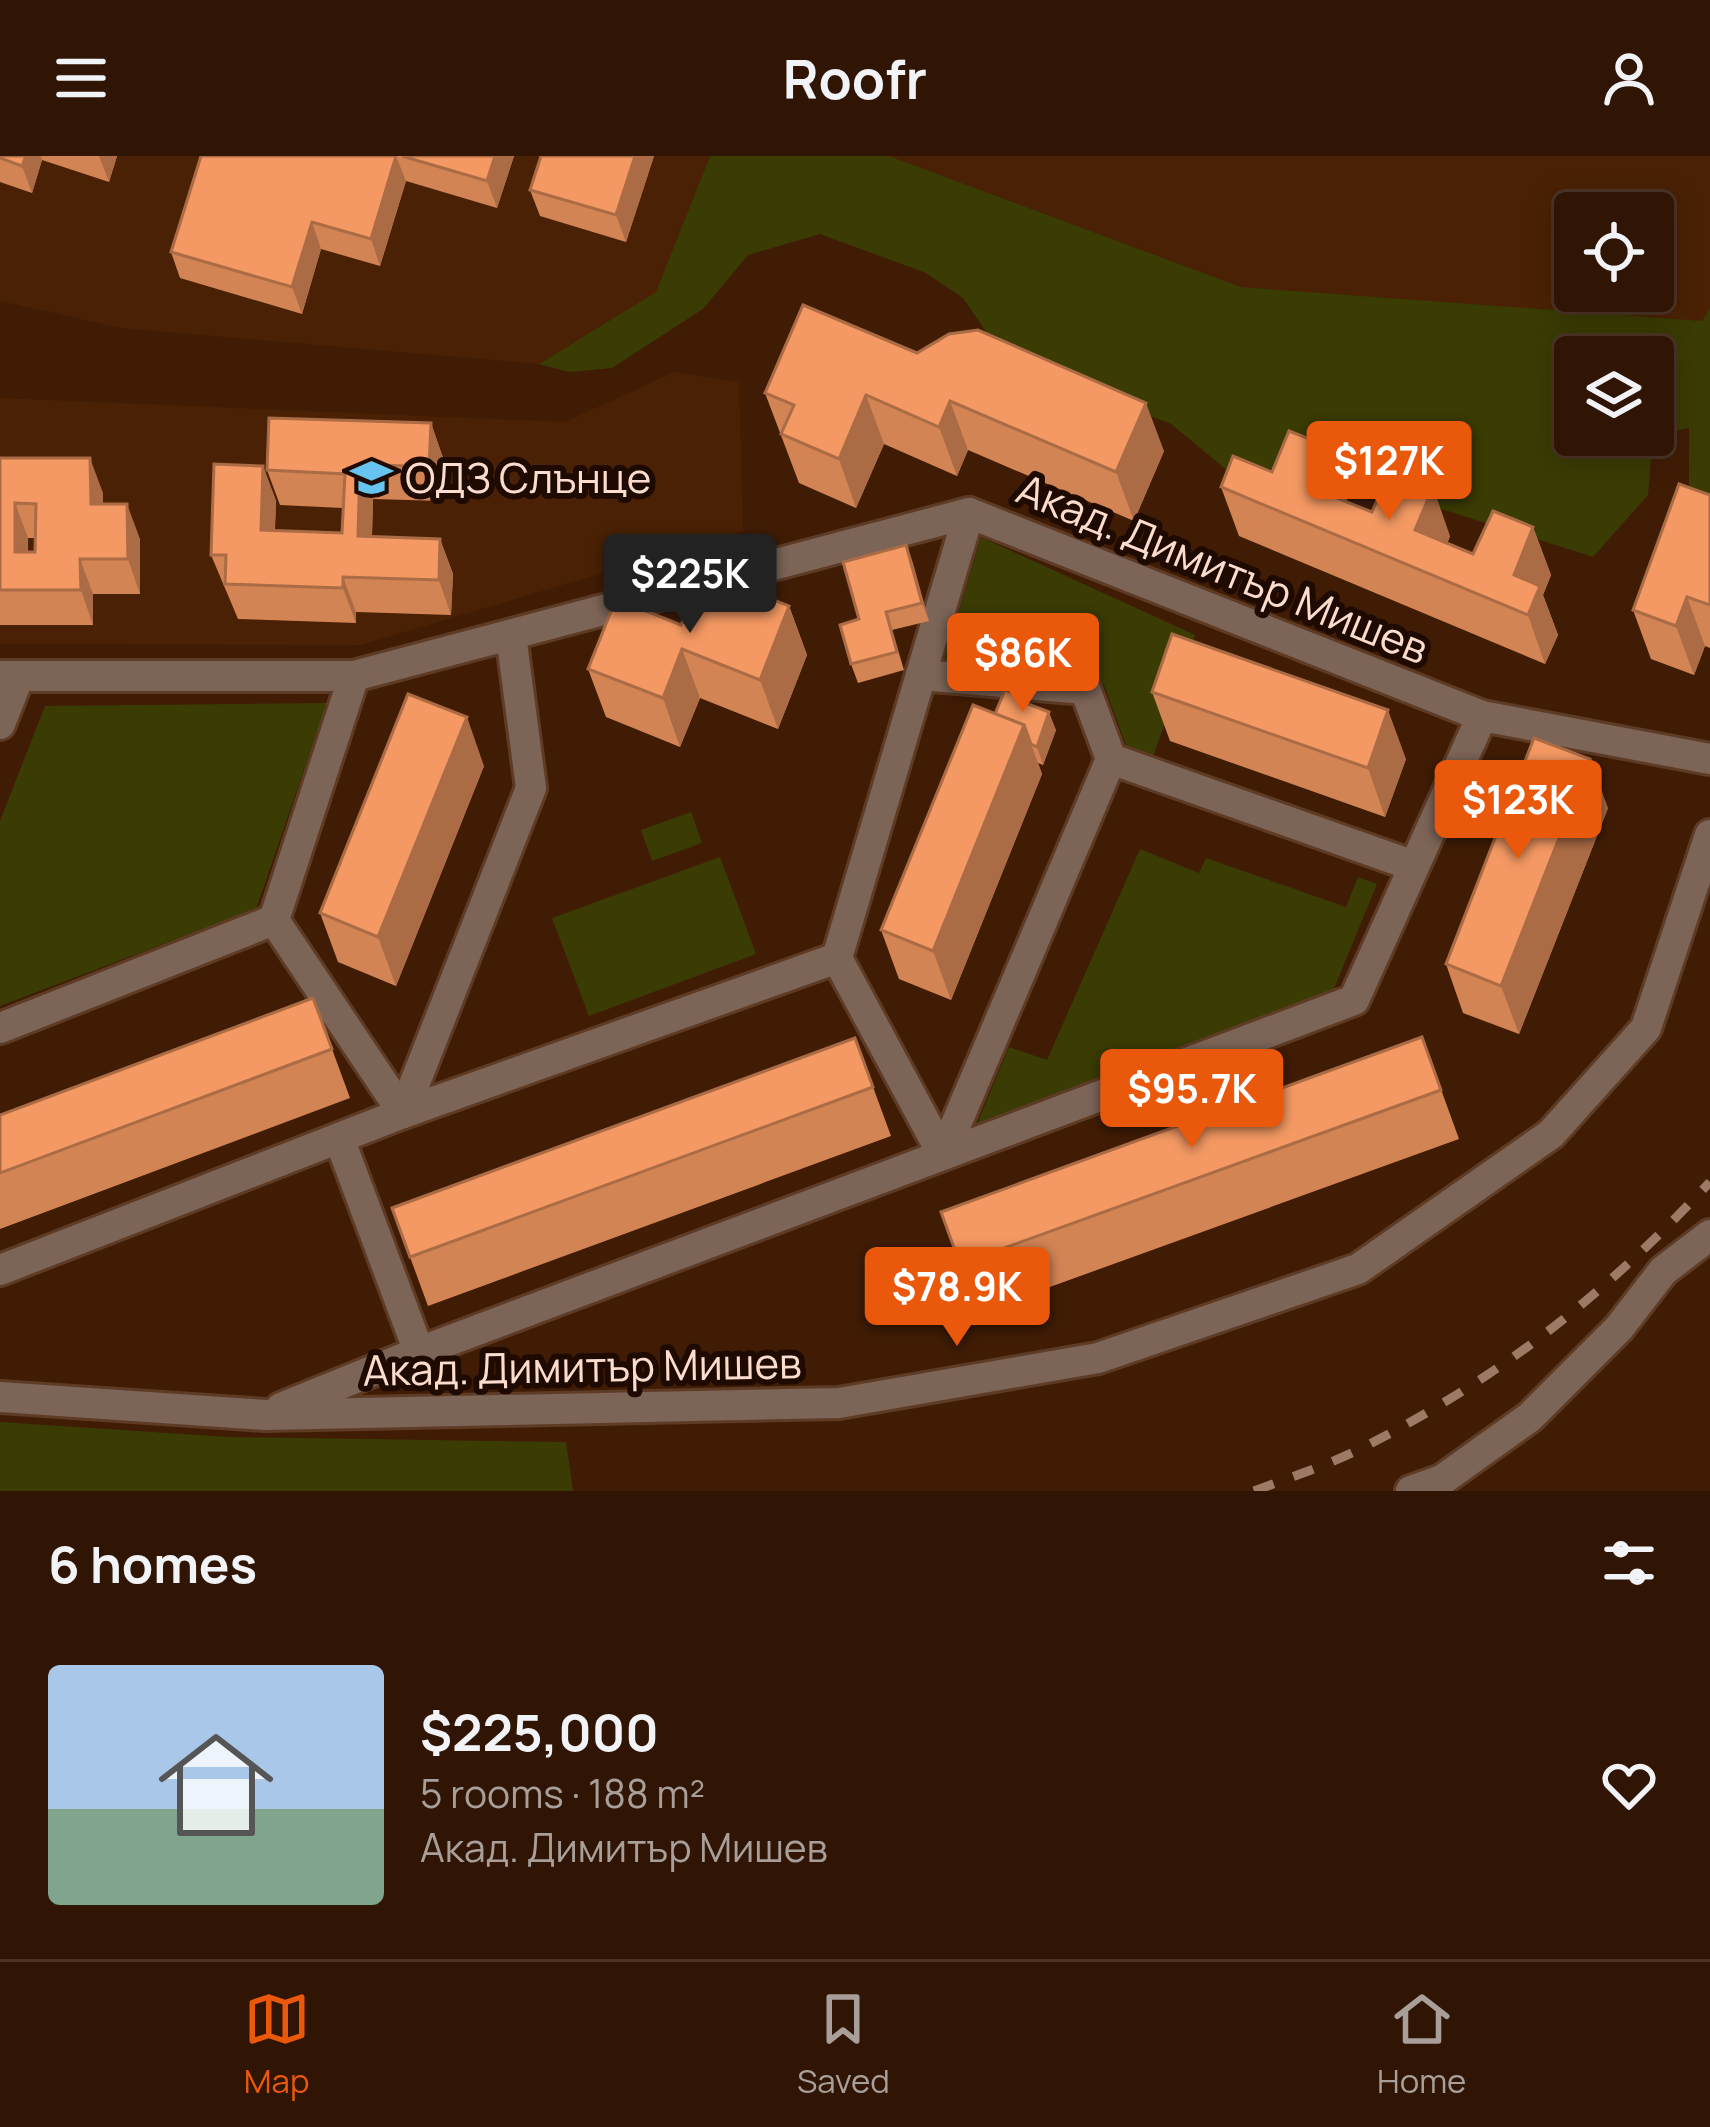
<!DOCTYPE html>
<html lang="en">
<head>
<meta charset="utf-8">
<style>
  body { margin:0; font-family:Manrope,sans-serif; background:#381e0e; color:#f1f3f6; height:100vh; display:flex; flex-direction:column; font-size:45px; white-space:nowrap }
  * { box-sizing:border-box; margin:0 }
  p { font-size:39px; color:#a89f9a }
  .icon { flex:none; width:66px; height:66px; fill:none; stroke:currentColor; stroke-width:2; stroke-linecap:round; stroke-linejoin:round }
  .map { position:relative; height:1335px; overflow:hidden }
  .sheet { display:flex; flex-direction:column; background:#301504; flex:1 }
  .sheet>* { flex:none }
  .fabs { position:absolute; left:1554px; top:36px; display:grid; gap:24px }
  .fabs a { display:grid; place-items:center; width:120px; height:120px; border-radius:12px; background:#301504; box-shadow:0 6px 30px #0003,0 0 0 3px #4b3426; font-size:60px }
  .price { position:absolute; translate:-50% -102px; padding:0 27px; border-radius:12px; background:#ea580c; color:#fff; font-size:39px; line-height:78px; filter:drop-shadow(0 3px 6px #0008) }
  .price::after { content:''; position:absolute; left:50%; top:72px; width:36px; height:27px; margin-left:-18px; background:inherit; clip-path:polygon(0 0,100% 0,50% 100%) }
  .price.current { background:#222; color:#fff }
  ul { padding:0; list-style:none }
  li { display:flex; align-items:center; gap:36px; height:300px; padding:0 48px }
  li span { display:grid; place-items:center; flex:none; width:336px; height:240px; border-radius:12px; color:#555 }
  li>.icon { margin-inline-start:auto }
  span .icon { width:144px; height:144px; fill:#fffc; stroke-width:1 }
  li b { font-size:51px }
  h2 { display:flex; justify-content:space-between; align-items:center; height:144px; padding:0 48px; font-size:51px }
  header { display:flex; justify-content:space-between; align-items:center; height:156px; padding:0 48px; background:#301504; font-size:54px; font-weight:700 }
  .tab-bar { display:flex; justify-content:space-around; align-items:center; height:168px; border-top:3px solid #4b3426; background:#301504; font-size:33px; color:#a89f9a }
  .tab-bar a { display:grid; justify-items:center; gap:6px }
  .tab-bar .current { color:#ea580c }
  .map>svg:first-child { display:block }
  .built { fill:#4a2105; fill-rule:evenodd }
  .green { fill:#3b3b04 }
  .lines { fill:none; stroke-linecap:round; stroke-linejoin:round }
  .minor-casing { stroke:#5e3b25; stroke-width:36 }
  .minor { stroke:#7c6457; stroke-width:30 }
  .rail { stroke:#9c7a66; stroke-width:9; stroke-dasharray:21 21; stroke-linecap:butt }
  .wall { fill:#d28455; fill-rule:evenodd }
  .shaded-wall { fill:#ab6b45 }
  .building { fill:#f49963; stroke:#ab6b45; stroke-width:3; fill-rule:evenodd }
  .labels { text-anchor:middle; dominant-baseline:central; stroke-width:12; stroke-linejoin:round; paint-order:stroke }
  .poi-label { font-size:42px; fill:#fcddcd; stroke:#1e0a01; text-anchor:start }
  .street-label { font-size:42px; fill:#fcddcd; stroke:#1e0a01 }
</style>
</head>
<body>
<header><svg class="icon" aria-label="menu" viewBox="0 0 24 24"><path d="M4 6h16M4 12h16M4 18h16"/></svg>Roofr<svg class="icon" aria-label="person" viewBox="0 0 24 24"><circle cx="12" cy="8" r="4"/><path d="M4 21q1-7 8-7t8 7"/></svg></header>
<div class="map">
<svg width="1710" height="1335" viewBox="0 0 1710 1335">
  <rect width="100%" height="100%" fill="#401c05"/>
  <g class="built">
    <path d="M0,0H710L656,137L539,208L120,172L0,145Z"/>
    <path d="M889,0H1710V152L1703,166L1241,131ZM1575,57H1653V135H1575Z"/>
    <path d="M674,216L739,226L743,375L361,489L0,488V242L565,266Z"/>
  </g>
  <g class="green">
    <path d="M710,0H889L1241,131L1702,165L1710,152V358L1689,347V272L1653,279V201H1575V279H1653L1648,339L1593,401L1306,310L1229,316L1170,267L1078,236L998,193L963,142L926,117L820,78L748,99L703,153L612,212L569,216L539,208L656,136Z"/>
    <path d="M981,381L1195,479L1152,604L1127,592L1104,529L1087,515L944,505Z"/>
    <path d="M327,547L256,753L0,850V665L45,550Z"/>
    <path d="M691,656L702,687L652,705L641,674Z"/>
    <path d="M1140,693L1199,717L1206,702L1346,751L1358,721L1377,728L1331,840L974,975L1009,891L1047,904Z"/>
    <path d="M720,701L756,798L589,860L552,762Z"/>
    <path d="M0,1266L229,1281L566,1286L573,1335H0Z"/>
  </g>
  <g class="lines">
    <defs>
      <g id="minor">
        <path d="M969,357L837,802L943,999L1354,844L1482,560"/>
        <path d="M0,520H354L969,357L1482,560L1710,603"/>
        <path d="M0,568L19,520"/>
        <path d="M1111,603L1414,710"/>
        <path d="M274,764L403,957"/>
        <path d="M0,872L274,764L354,520"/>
        <path d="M403,957L531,632L511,479"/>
        <path d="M339,982L419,1196"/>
        <path d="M0,1114L403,957L837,802"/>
        <path d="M0,1241L265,1259L839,1247L1098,1202L1358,1113L1551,978L1646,872L1710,679"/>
        <path d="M281,1252L419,1196L943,999L1111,603L1085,533L921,519"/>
        <path d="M1411,1335L1442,1324L1530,1261L1619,1172L1663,1115L1710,1079"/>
      </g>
    </defs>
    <use href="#minor" class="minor-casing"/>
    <use href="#minor" class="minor"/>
    <path class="rail" d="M1254,1335C1289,1322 1325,1310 1358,1294C1497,1224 1604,1140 1710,1026"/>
  </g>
  <g class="wall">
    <path d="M0,0H117L109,26L42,4L32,37L0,26Z"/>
    <path d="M201,0H514L497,52L406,25L380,110L321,93L302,158L180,122L171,96Z"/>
    <path d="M654,0L626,86L540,60L530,34Z"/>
    <path d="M917,197L1164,295L1134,365L968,294L957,320L884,288L856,352L799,327L765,237Z"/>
    <path d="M431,267L443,302L442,345L373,343L372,380L440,383L453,418L451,459L356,456V467L238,463L211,399L263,310L276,345L275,374L342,377L343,352L280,349L267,314Z"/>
    <path d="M1330,291L1348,340L1346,346L1372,356L1450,380L1447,388L1473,398L1533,371L1551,419L1543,439L1558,479L1545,508L1239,380L1221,331L1272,316Z"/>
    <path d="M0,302L103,337V348L140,383V438H93V469H0ZM28,382H35V396H28Z"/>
    <path d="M1710,339V492L1705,490L1694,519L1651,503L1633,454Z"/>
    <path d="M906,389L929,465L892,474L904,514L858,527L851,508L859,463Z"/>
    <path d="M789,450L807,499L778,573L700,542L680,591L606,561L588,513L681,469Z"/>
    <path d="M1152,536L1406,603L1385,661L1170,585Z"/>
    <path d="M1025,547L1056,574L1043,609L1038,607L1042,618L951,844L899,823L881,774Z"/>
    <path d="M484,610L396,830L338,806L320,757Z"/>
    <path d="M1608,652L1519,878L1463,857L1446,808Z"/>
    <path d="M1422,881L1459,983L978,1157L941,1056Z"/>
    <path d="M855,882L891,980L428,1150L392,1052Z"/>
    <path d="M332,893L350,942L0,1073V959Z"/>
  </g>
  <g class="shaded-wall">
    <path d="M26,0H41L42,4L32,37L22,10Z"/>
    <path d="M99,0H117L109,26Z"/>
    <path d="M396,0L406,25L380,110L371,83Z"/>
    <path d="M495,0H514L497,52L487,25Z"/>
    <path d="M635,0H654L626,86L616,59Z"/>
    <path d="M312,66L321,93L302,158L292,131Z"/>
    <path d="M866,239L884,288L856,352L839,303Z"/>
    <path d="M950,245L968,294L957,320L939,271Z"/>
    <path d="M1146,247L1164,295L1134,365L1116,316Z"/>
    <path d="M431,267L443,302L442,345L429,311Z"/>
    <path d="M1330,291L1348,340L1333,378L1314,333Z"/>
    <path d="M90,302L103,337V383L91,348Z"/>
    <path d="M360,308L373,343L371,415L358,380Z"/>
    <path d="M263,310L276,345L273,409L261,374Z"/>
    <path d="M1433,331L1450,380L1434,420L1415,374Z"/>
    <path d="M15,347L28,382L27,431L15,396Z"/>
    <path d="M127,348L140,383V438L128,403Z"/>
    <path d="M1533,371L1551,419L1543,439L1558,479L1545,508L1514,419Z"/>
    <path d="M440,383L453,418L451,459L439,424Z"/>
    <path d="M906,389L913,407L929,465L922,447Z"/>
    <path d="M80,403L93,438V469L81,434Z"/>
    <path d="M343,421L356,456V467L343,432Z"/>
    <path d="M1687,441L1705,490L1694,519L1676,470Z"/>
    <path d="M789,450L807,499L778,573L760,524Z"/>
    <path d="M682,493L700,542L680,591L663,542Z"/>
    <path d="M1388,554L1406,603L1385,661L1368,612Z"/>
    <path d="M1049,556L1056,574L1043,609L1037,591Z"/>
    <path d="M467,561L484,610L396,830L378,781Z"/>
    <path d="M1024,569L1042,618L951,844L933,795Z"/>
    <path d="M1590,603L1608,652L1519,878L1501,830Z"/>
  </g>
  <g class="building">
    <path d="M0,0H26L22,10L0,2Z"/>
    <path d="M201,0H396L371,83L312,66L292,131L171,96Z"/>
    <path d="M402,0H495L487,25Z"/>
    <path d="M541,0H635L616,59L530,34Z"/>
    <path d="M803,149L917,197L949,178L978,174L1146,247L1116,316L950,245L939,271L866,239L839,303L781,278L794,249L765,237Z"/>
    <path d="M269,262L431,267L429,311L360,308L358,380L440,383L439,424L343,421V432L225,428L226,399H211L214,308L263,310L261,374L342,377L345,318L267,314Z"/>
    <path d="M1289,275L1330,291L1314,333L1372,356L1390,315L1433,331L1415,374L1473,398L1493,355L1533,371L1514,419L1540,430L1528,459L1221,331L1233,300L1272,316Z"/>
    <path d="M0,302H90L91,348H127L128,403H80L81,434H0ZM15,347L36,348L35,396H15Z"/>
    <path d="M1679,328L1710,339V449L1687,441L1676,470L1633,454Z"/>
    <path d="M906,389L922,447L886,456L897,496L851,508L840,469L859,463L843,406Z"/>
    <path d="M703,416L789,450L760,524L682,493L663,542L588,513L616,443L681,469Z"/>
    <path d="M1172,478L1388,554L1368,612L1152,536Z"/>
    <path d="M1005,534L1022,540L1020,545L1049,556L1037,591L1031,588L1024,569L995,558Z"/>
    <path d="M408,538L467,561L378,781L320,757Z"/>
    <path d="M973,549L1024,569L933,795L881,774Z"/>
    <path d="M1534,582L1590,603L1501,830L1446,808Z"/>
    <path d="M313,842L332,893L0,1017V959Z"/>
    <path d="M1422,881L1441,934L960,1108L941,1056Z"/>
    <path d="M855,882L873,931L410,1101L392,1052Z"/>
  </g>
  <defs>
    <symbol id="school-bare" viewBox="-9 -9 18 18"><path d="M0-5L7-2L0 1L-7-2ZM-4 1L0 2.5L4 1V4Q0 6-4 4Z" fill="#67c4f0" stroke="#1e0a01" stroke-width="2.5" paint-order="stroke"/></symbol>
  </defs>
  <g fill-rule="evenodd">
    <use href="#school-bare" x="342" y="292" width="59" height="59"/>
  </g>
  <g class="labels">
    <g class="poi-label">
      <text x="405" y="321">ОДЗ Слънце</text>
    </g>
    <g class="street-label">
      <text transform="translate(1223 412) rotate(22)">Акад. Димитър Мишев</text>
      <text transform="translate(582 1210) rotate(-1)">Акад. Димитър Мишев</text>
    </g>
  </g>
</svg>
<div class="fabs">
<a><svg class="icon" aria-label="locate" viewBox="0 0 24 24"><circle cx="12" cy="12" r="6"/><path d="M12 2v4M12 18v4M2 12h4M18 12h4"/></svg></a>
<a><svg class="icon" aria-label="layers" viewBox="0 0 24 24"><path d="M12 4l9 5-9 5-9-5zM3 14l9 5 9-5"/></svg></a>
</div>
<b class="price" style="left:1389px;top:367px">$127K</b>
<b class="price current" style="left:690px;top:480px">$225K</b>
<b class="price" style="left:1023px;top:559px">$86K</b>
<b class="price" style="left:1518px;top:706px">$123K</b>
<b class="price" style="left:1192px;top:995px">$95.7K</b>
<b class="price" style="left:957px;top:1193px">$78.9K</b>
</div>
<section class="sheet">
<h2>6 homes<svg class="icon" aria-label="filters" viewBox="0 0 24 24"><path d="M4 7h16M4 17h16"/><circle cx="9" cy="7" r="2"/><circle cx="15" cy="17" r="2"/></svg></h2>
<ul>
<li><span style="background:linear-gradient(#a9c7e8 60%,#7fa58c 0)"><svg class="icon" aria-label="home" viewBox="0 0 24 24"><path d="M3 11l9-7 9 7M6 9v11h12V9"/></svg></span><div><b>$225,000</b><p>5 rooms · 188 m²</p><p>Акад. Димитър Мишев</p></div><svg class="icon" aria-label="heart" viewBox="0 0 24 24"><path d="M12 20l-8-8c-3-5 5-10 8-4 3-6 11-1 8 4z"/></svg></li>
</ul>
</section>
<nav class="tab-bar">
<a class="current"><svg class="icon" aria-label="map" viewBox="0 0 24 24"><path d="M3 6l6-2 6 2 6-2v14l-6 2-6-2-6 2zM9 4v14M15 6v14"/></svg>Map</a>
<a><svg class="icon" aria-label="saved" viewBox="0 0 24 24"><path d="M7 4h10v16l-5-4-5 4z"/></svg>Saved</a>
<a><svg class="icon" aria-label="home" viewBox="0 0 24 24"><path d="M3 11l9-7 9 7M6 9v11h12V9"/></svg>Home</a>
</nav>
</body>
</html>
